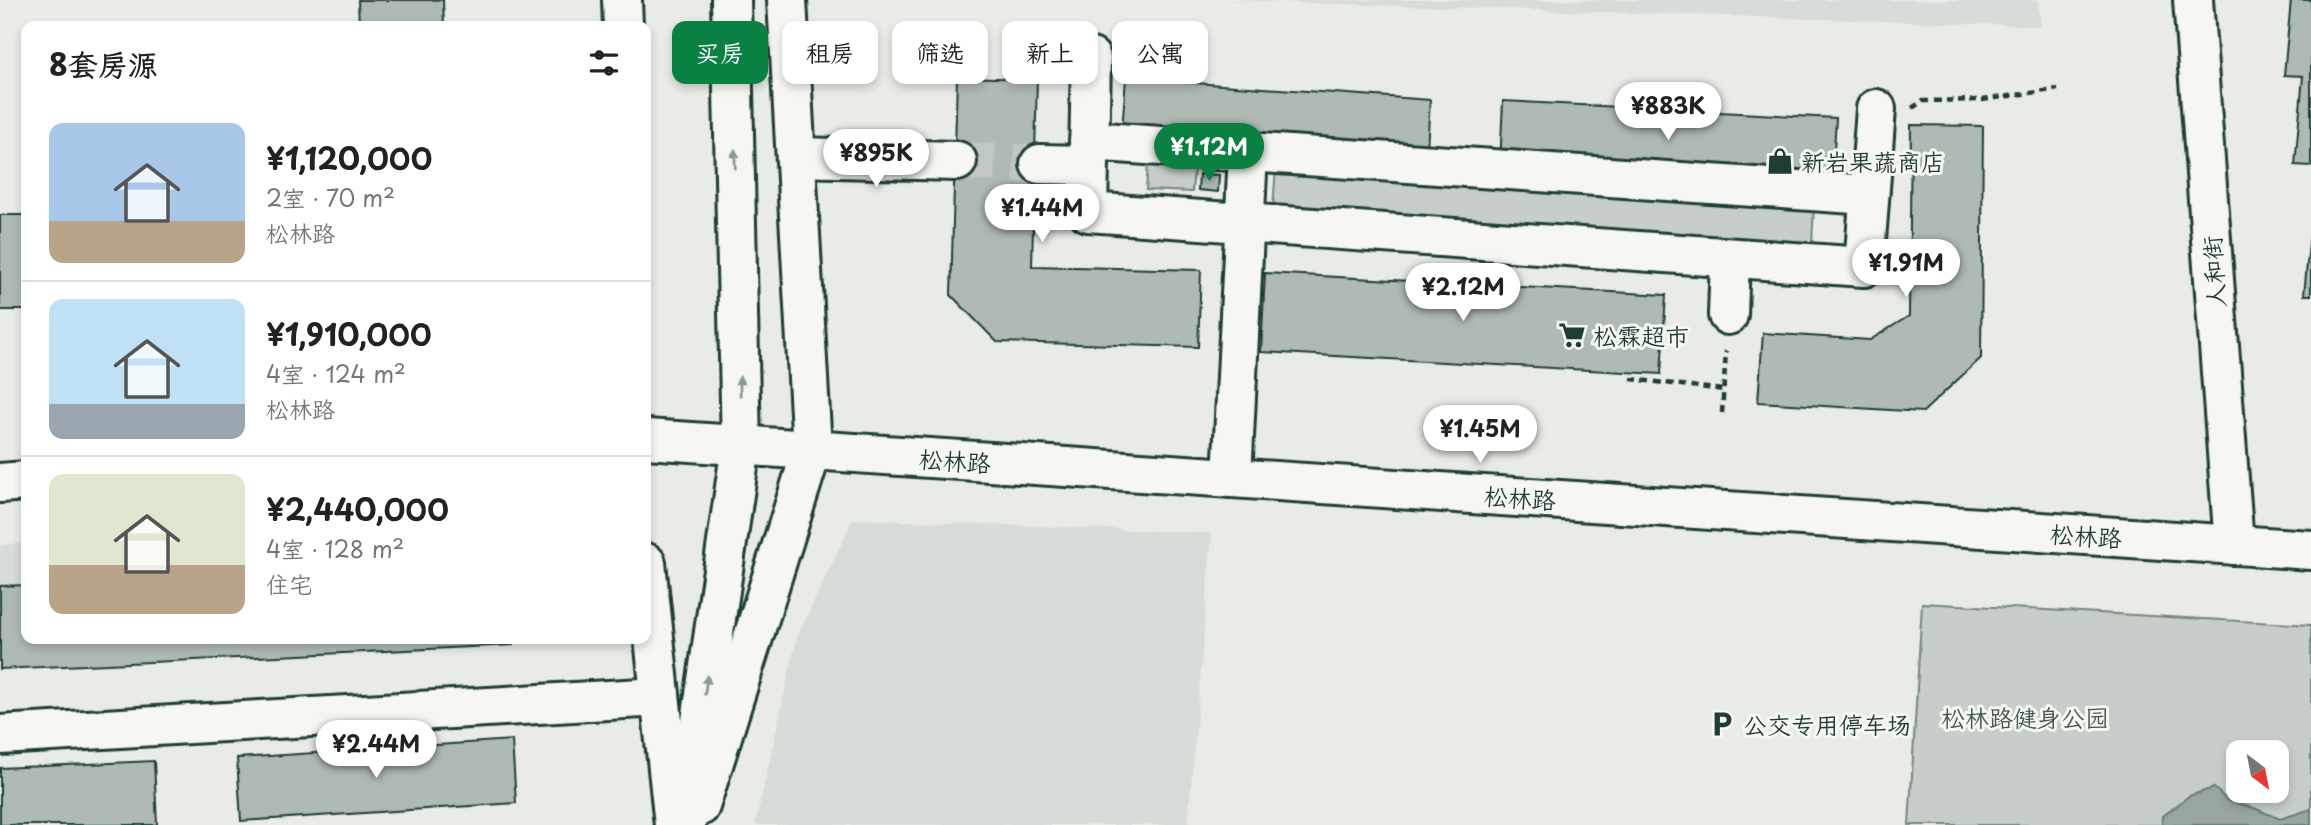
<!DOCTYPE html>
<html lang="zh">
<head>
<meta charset="utf-8">
<style>
  body { margin:0; font-family:"Playpen Sans","LXGW WenKai TC",sans-serif; background:#f2f2f2; color:#222; height:100vh; display:flex; flex-direction:column; font-size:26px; white-space:nowrap }
  * { box-sizing:border-box; margin:0 }
  p { font-size:23px; color:#767676 }
  .icon { flex:none; width:38px; height:38px; fill:none; stroke:currentColor; stroke-width:2; stroke-linecap:round; stroke-linejoin:round }
  .map { position:relative; flex:1; overflow:hidden }
  .panel { position:absolute; left:21px; top:21px; width:630px; height:623px; display:flex; flex-direction:column; background:#fff; border-radius:14px; box-shadow:0 4px 10px #0003 }
  .panel>* { flex:none }
  .hud { position:absolute; left:672px; top:21px; width:665px; height:63px; display:flex; gap:14px }
  .needle { width:46px; rotate:148deg }
  .buttons { position:absolute; left:2226px; top:740px; display:grid; gap:14px }
  .buttons a { display:grid; place-items:center; width:63px; height:63px; border-radius:14px; background:#fff; box-shadow:0 4px 10px #0003; font-size:35px }
  .price { position:absolute; translate:-50% -60px; padding:0 16px; border-radius:24px; background:#fff; color:#222; font-size:23px; line-height:46px; filter:drop-shadow(0 2px 4px #0008) }
  .price::after { content:''; position:absolute; left:50%; top:42px; width:21px; height:16px; margin-left:-10px; background:inherit; clip-path:polygon(0 0,100% 0,50% 100%) }
  .price.active { background:#0b8043; color:#fff }
  ul { padding:0; list-style:none }
  li { display:flex; align-items:center; gap:21px; height:175px; padding:0 28px }
  li+li { border-top:2px solid #e0e0e0 }
  li span { display:grid; place-items:center; flex:none; width:196px; height:140px; border-radius:14px; color:#555 }
  li>.icon { margin-inline-start:auto }
  span .icon { width:84px; height:84px; fill:#fffc; stroke-width:1 }
  li b { font-size:30px }
  h2 { display:flex; justify-content:space-between; align-items:center; height:84px; padding:0 28px; font-size:30px }
  .chip { padding:0 24px; border-radius:14px; background:#fff; box-shadow:0 4px 10px #0003; font-size:24px; line-height:63px }
  .chip.active { background:#0b8043; color:#fff }
  .map>svg:first-child { display:block }
  .built { fill:#d8dcd8 }
  .green { fill:#c7cec9; stroke:#73867e; stroke-width:2; fill-rule:evenodd }
  .water { fill:#99a6a0; stroke:#687c75; stroke-width:2 }
  .building { fill:#b0bab5; stroke:#1f3d34; stroke-width:2 }
  .lines { fill:none; stroke-linecap:round; stroke-linejoin:round }
  .minor-tunnel { stroke:#c1c8c3; stroke-width:38; stroke-dasharray:38 19; stroke-linecap:butt }
  .minor-casing { stroke:#1f3d34; stroke-width:44 }
  .major-casing { stroke:#1f3d34; stroke-width:44 }
  .path { stroke:#1f3d34; stroke-width:4.5; stroke-dasharray:7 5; stroke-linecap:butt }
  .minor { stroke:#f6f6f2; stroke-width:38 }
  .major { stroke:#f6f6f2; stroke-width:38 }
  .oneway { fill:#8a9a93 }
  .labels { text-anchor:middle; dominant-baseline:central; stroke-width:6; stroke-linejoin:round; paint-order:stroke }
  .poi-label { font-size:24px; fill:#1f3d34; stroke:#f6f6f2; text-anchor:start }
  .street-label { font-size:24px; fill:#1f3d34; stroke:#f6f6f2 }
  .park-label { font-size:24px; fill:#415a52; stroke:#f6f6f2 }
</style>
</head>
<body>
<div class="map">
<svg width="2311" height="825" viewBox="0 0 2311 825">
  <rect width="100%" height="100%" fill="#e9ebe7"/>
  <filter id="ink" filterUnits="userSpaceOnUse"><feTurbulence type="fractalNoise" baseFrequency=".0143" numOctaves="2"/><feDisplacementMap in="SourceGraphic" scale="14" xChannelSelector="R" yChannelSelector="G"/><feConvolveMatrix kernelMatrix="1 2 1 2 8 2 1 2 1" color-interpolation-filters="sRGB"/></filter>
  <g filter="url(#ink)">
    <g class="built">
      <path d="M1216,0H2038L2041,26H2040Z"/>
      <path d="M853,519L1212,533L1188,825H755L797,637Z"/>
      <path d="M26,543V639H380L0,664V545Z"/>
    </g>
    <g class="green">
      <path d="M1149,151L1224,155L1223,170L1194,169L1192,192L1146,190Z"/>
      <path d="M1276,168L1814,205L1812,244L1273,207Z"/>
      <path d="M1922,603L2311,625V825H1909ZM2238,752H2277V791H2238Z"/>
    </g>
    <path class="water" d="M2214,788L2228,801L2254,808L2280,819L2311,809V825H2162L2163,816L2189,796Z"/>
    <g class="building">
      <path d="M358,0H443L444,26H359Z"/>
      <path d="M2291,0H2311V166L2295,165L2303,76L2284,75Z"/>
      <path d="M957,77L1037,79L1032,266L1201,270L1198,347L997,342L951,295Z"/>
      <path d="M1126,78L1430,100L1426,165L1121,143Z"/>
      <path d="M1503,101L1836,118L1832,183L1500,165Z"/>
      <path d="M1911,125L1983,126L1981,358L1923,412L1758,402L1763,333L1870,340L1909,316Z"/>
      <path d="M1199,174L1219,175L1218,192L1198,190Z"/>
      <rect x="0" y="215" width="26" height="95"/>
      <path d="M2311,223V295H2304Z"/>
      <path d="M1265,273L1666,295L1661,374L1261,352Z"/>
      <path d="M26,585V639H513V645L0,669V586Z"/>
      <path d="M512,740L516,803L241,821L237,758Z"/>
      <path d="M154,761L157,825H0V768Z"/>
    </g>
    <g class="lines">
      <path class="minor-tunnel" d="M957,161L1040,164"/>
      <defs>
        <g id="minor">
          <path d="M2193,0L2234,545"/>
          <path d="M1091,58L1088,212L1864,267L1876,109"/>
          <path d="M1089,141L1869,195"/>
          <path d="M796,157L957,161"/>
          <path d="M1040,164L1088,165"/>
          <path d="M1728,315L1730,258"/>
          <path d="M646,439L2311,550"/>
          <path d="M1232,478L1248,152"/>
          <path d="M0,483L26,481"/>
          <path d="M646,563L674,825"/>
          <path d="M0,735L660,697"/>
          <path d="M700,806L812,450L787,0"/>
        </g>
        <g id="major">
          <path d="M622,0L623,26"/>
          <path d="M686,825L741,446L731,0"/>
        </g>
      </defs>
      <use href="#minor" class="minor-casing"/>
      <use href="#major" class="major-casing"/>
      <g class="path">
        <path d="M1912,108L1923,101L1982,100L2058,89"/>
        <path d="M1631,379L1724,390"/>
        <path d="M1722,413L1726,351"/>
      </g>
      <use href="#minor" class="minor"/>
      <use href="#major" class="major"/>
    </g>
    <defs><path id="oneway-solid" d="M-6-.8H1V-3.2L6.5 0L1 3.2V.8H-6Z" transform="scale(1.75)"/></defs>
    <g class="oneway">
      <use href="#oneway-solid" transform="translate(735 159) rotate(-91)"/>
      <use href="#oneway-solid" transform="translate(740 386) rotate(-91)"/>
      <use href="#oneway-solid" transform="translate(706 685) rotate(-82)"/>
    </g>
  </g>
  <defs>
    <symbol id="shop-bare" viewBox="-9 -9 18 18"><path d="M-5-2.5h2.3a2.7 3.5 0 0 1 5.4 0H5L5.5 6h-11ZM-1.5-2.5h3a1.5 2.3 0 0 0-3 0Z" fill="#1f3d34" stroke="#f6f6f2" stroke-width="2.5" paint-order="stroke"/></symbol>
    <symbol id="supermarket-bare" viewBox="-9 -9 18 18"><path d="M-6-5.5h2.5l.6 2H6L4.5 2H-2.5L-4.4-4H-6ZM-1.5 3.2a1.3 1.3 0 1 0 .1 0ZM3 3.2a1.3 1.3 0 1 0 .1 0Z" fill="#1f3d34" stroke="#f6f6f2" stroke-width="2.5" paint-order="stroke"/></symbol>
    <symbol id="parking-bare" viewBox="-9 -9 18 18"><path d="M-3.5-5.5H1a3.5 3.5 0 0 1 0 7H-1V5.5H-3.5ZM-1-3.4V-.6H.8a1.4 1.4 0 0 0 0-2.8Z" fill="#1f3d34" stroke="#f6f6f2" stroke-width="2.5" paint-order="stroke"/></symbol>
  </defs>
  <g fill-rule="evenodd">
    <use href="#shop-bare" x="1761" y="142" width="38" height="38"/>
    <use href="#supermarket-bare" x="1553" y="316" width="38" height="38"/>
    <use href="#parking-bare" x="1703" y="705" width="38" height="38"/>
  </g>
  <g class="labels">
    <g class="poi-label">
      <text x="1801" y="161">新岩果蔬商店</text>
      <text x="1593" y="335">松霖超市</text>
      <text x="1743" y="724">公交专用停车场</text>
    </g>
    <g class="street-label">
      <text transform="translate(2213 272) rotate(-94)">人和街</text>
      <text transform="translate(955 460) rotate(4)">松林路</text>
      <text transform="translate(1520 497) rotate(4)">松林路</text>
      <text transform="translate(2086 535) rotate(4)">松林路</text>
    </g>
    <g class="park-label">
      <text x="2025" y="717">松林路健身公园</text>
    </g>
  </g>
</svg>
<div class="buttons">
<a><svg class="needle" viewBox="-14 -14 28 28"><path d="M0-13l5 13h-10z" fill="#e53935"/><path d="M0 13l5-13h-10z" fill="#767676"/></svg></a>
</div>
<b class="price" style="left:1668px;top:142px">¥883K</b>
<b class="price active" style="left:1209px;top:183px">¥1.12M</b>
<b class="price" style="left:876px;top:189px">¥895K</b>
<b class="price" style="left:1042px;top:244px">¥1.44M</b>
<b class="price" style="left:1906px;top:299px">¥1.91M</b>
<b class="price" style="left:1463px;top:323px">¥2.12M</b>
<b class="price" style="left:1480px;top:465px">¥1.45M</b>
<b class="price" style="left:376px;top:780px">¥2.44M</b>
<div class="hud">
<a class="chip active">买房</a>
<a class="chip">租房</a>
<a class="chip">筛选</a>
<a class="chip">新上</a>
<a class="chip">公寓</a>
</div>
<section class="panel">
<h2>8套房源<svg class="icon" aria-label="filters" viewBox="0 0 24 24"><path d="M4 7h16M4 17h16"/><circle cx="9" cy="7" r="2"/><circle cx="15" cy="17" r="2"/></svg></h2>
<ul>
<li><span style="background:linear-gradient(#a9c7e8 70%,#b9a48a 0)"><svg class="icon" aria-label="home" viewBox="0 0 24 24"><path d="M3 11l9-7 9 7M6 9v11h12V9"/></svg></span><div><b>¥1,120,000</b><p>2室 · 70 m²</p><p>松林路</p></div></li>
<li><span style="background:linear-gradient(#bfe0f5 75%,#9aa5b1 0)"><svg class="icon" aria-label="home" viewBox="0 0 24 24"><path d="M3 11l9-7 9 7M6 9v11h12V9"/></svg></span><div><b>¥1,910,000</b><p>4室 · 124 m²</p><p>松林路</p></div></li>
<li><span style="background:linear-gradient(#dfe7d0 65%,#b9a48a 0)"><svg class="icon" aria-label="home" viewBox="0 0 24 24"><path d="M3 11l9-7 9 7M6 9v11h12V9"/></svg></span><div><b>¥2,440,000</b><p>4室 · 128 m²</p><p>住宅</p></div></li>
</ul>
</section>
</div>
</body>
</html>
